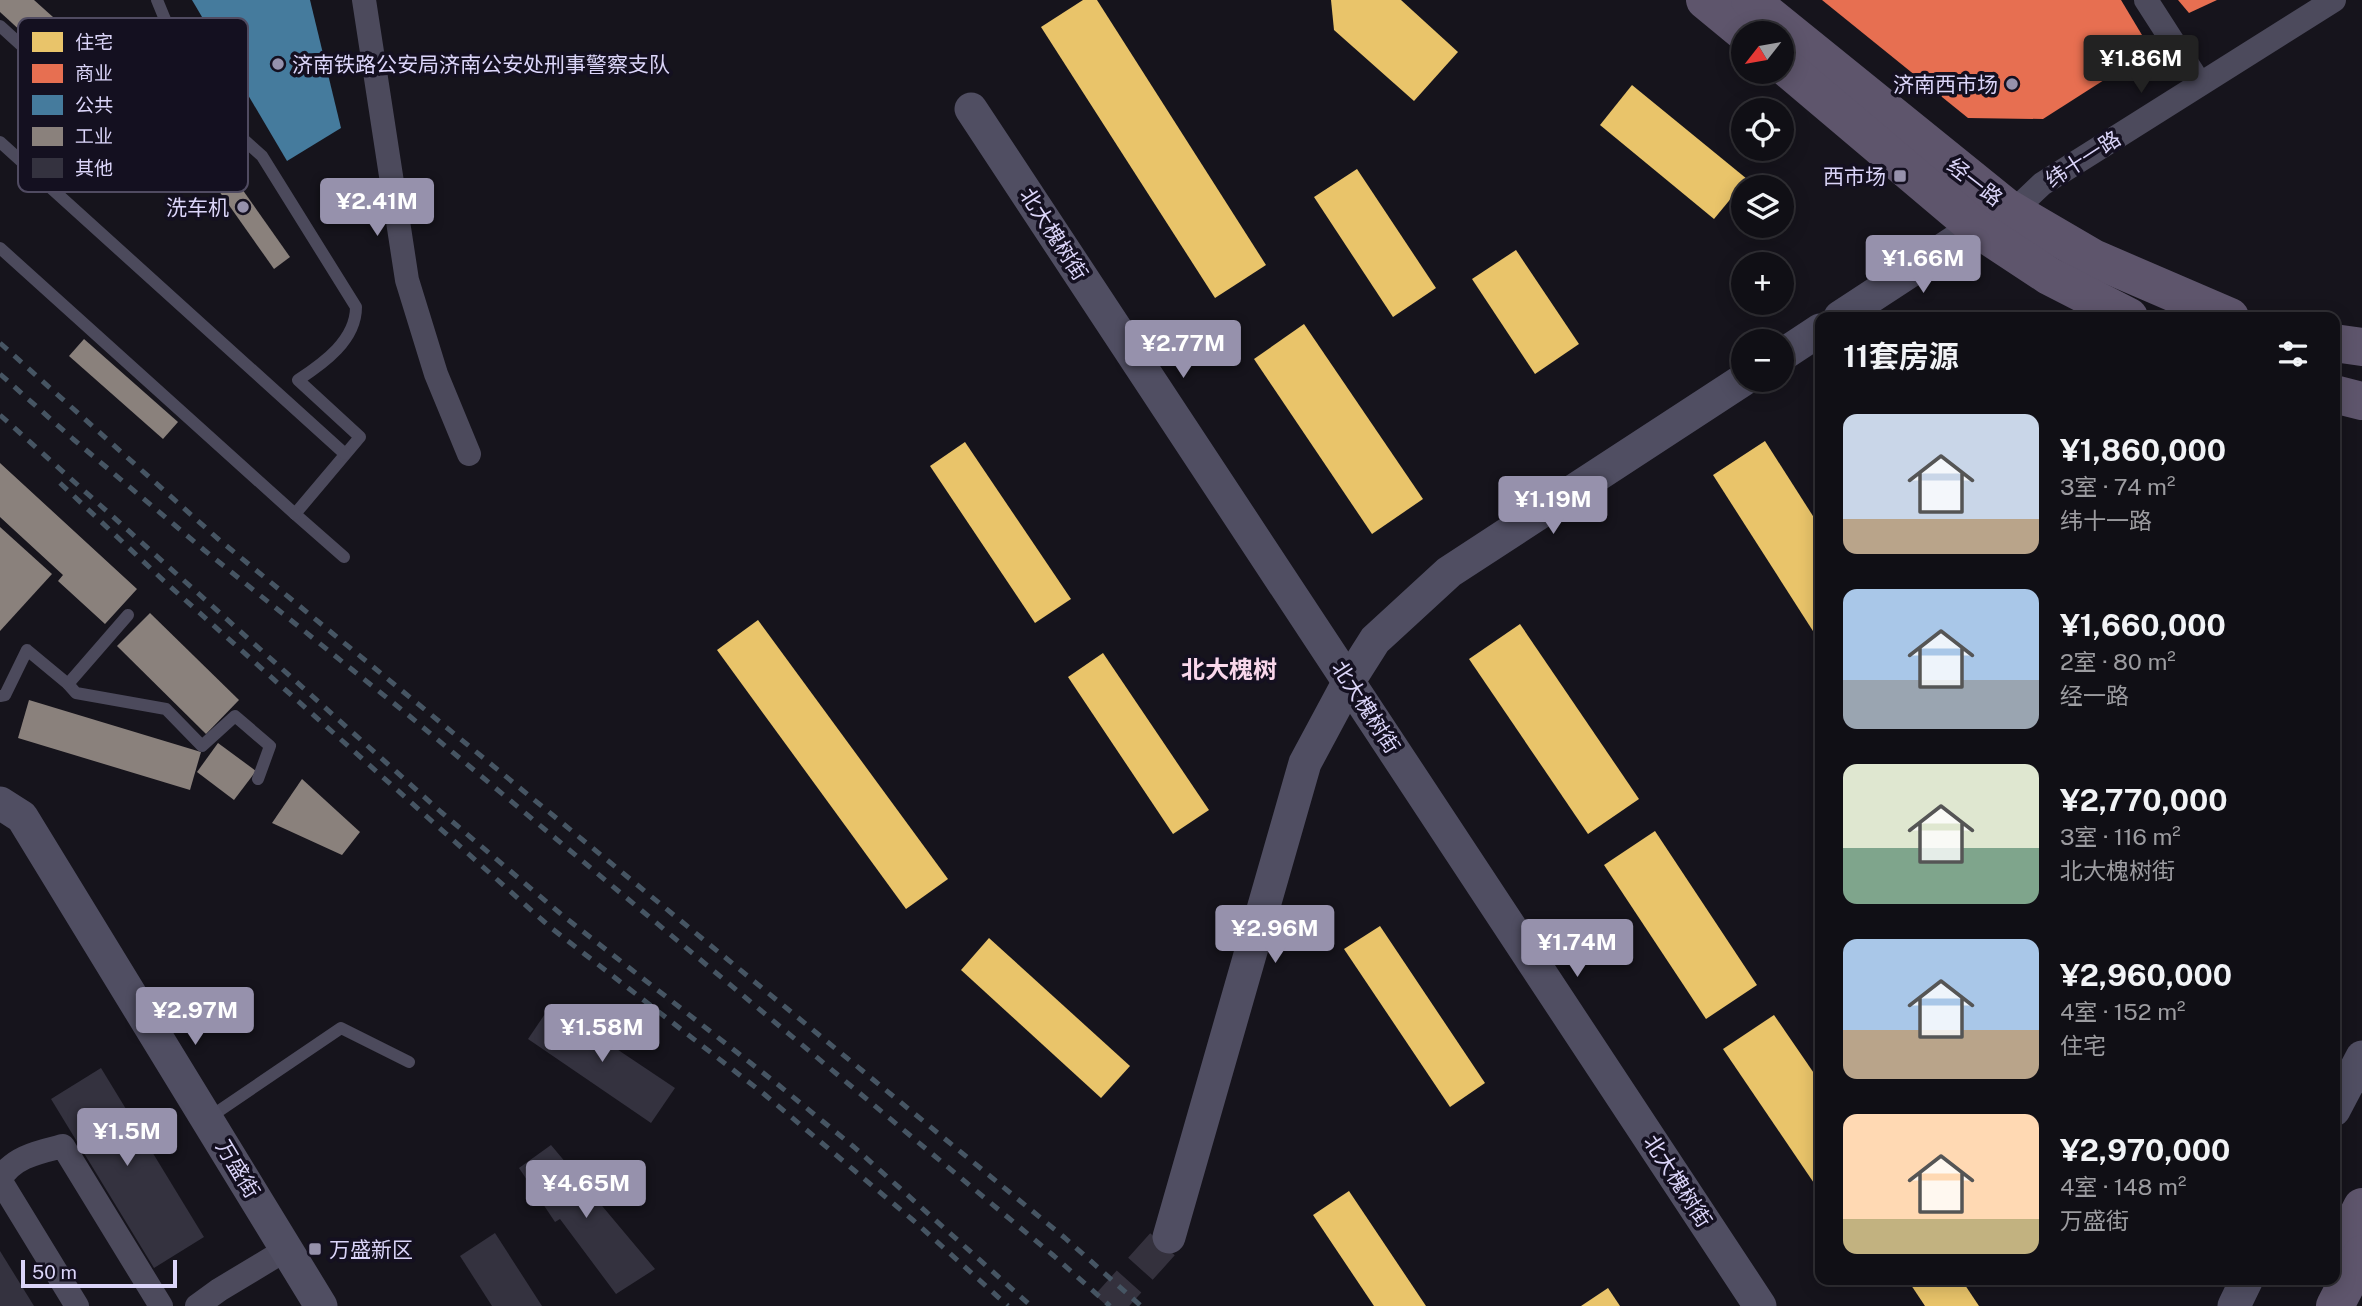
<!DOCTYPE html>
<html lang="zh">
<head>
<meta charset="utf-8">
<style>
  body { margin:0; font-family:"Public Sans","Noto Sans SC",sans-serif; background:#19181e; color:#f1f3f6; height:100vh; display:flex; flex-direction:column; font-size:26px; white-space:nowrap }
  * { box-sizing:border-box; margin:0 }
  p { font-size:23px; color:#9c9ca0 }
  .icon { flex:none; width:38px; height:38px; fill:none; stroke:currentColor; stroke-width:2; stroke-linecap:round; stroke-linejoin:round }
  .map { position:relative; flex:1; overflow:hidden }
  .details { position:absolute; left:1815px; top:312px; width:525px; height:973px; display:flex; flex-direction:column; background:#100f15; border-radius:14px; box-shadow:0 4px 18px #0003,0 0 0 2px #302f34 }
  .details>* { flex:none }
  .needle { width:46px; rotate:239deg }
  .fabs { position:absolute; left:1731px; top:21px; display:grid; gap:14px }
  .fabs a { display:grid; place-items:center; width:63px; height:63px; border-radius:50%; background:#100f15; box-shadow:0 4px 18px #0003,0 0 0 2px #302f34; font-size:35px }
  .scale { position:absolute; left:21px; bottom:18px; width:156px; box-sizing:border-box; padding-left:7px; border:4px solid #dbd5f9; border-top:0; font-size:19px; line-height:24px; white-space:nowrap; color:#dbd5f9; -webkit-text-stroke:5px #141020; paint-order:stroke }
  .price { position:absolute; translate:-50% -60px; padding:0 16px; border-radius:7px; background:#9691ac; color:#fff; font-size:23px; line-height:46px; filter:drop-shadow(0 2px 4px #0008) }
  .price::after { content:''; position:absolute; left:50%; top:42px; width:21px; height:16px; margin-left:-10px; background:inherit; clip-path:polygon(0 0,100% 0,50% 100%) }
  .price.current { background:#222; color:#fff }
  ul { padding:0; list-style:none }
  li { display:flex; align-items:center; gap:21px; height:175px; padding:0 28px }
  li span { display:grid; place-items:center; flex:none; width:196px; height:140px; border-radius:14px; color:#555 }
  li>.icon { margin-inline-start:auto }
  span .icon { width:84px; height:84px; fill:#fffc; stroke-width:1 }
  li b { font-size:30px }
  h2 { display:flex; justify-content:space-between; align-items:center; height:84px; padding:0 28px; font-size:30px }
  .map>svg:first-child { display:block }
  .homes { fill:#e9c46a }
  .shops { fill:#e76f51 }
  .public { fill:#457b9d }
  .industry { fill:#8a817c }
  .building { fill:#34323f }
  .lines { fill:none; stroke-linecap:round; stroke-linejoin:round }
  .secondary-tunnel { stroke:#34313d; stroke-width:33; stroke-dasharray:33 17; stroke-linecap:butt }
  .lane { stroke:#4c4a5c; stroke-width:12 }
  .street { stroke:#4c4a5c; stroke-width:24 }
  .secondary { stroke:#504e62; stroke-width:33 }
  .primary { stroke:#5e556c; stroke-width:38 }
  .rail { stroke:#465563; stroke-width:5; stroke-dasharray:10 9; stroke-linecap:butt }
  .poi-dot { fill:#9691ac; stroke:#141020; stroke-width:2.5 }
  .labels { text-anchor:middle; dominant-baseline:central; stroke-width:7; stroke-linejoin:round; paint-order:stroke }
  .poi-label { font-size:21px; fill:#dbd5f9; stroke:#141020; text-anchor:end }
  .street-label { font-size:21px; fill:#dbd5f9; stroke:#141020 }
  .quarter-label { font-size:24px; font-weight:bold; fill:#f9d7eb; stroke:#141020 }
  .key { fill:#141020; stroke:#504b61; stroke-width:2 }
  .key-label { font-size:19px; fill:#dbd5f9 }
</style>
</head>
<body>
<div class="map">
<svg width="2362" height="1306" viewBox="0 0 2362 1306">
  <rect width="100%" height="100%" fill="#16141c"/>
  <g class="homes">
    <path d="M1083,0H1097L1266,265L1215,298L1041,27Z"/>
    <path d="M1331,0H1401L1458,52L1414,101L1334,30Z"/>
    <path d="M1632,85L1747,179L1714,219L1600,125Z"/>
    <path d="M1357,169L1436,288L1393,317L1314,197Z"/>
    <path d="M1516,250L1579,344L1535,374L1472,279Z"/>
    <path d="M1304,324L1423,499L1372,534L1254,359Z"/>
    <path d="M1765,441L1820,527V642L1713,475Z"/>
    <path d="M965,442L1071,599L1035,623L930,466Z"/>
    <path d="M758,620L948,879L906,909L717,650Z"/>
    <path d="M1520,624L1639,799L1588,834L1469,659Z"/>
    <path d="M1103,653L1209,810L1173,834L1068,677Z"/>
    <path d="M1655,831L1757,985L1706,1019L1604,865Z"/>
    <path d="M1380,926L1485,1083L1450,1107L1344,949Z"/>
    <path d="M989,938L1130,1066L1101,1098L961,970Z"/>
    <path d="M1774,1015L1820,1082V1192L1723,1049Z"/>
    <path d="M1349,1191L1426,1306H1374L1313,1215Z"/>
    <path d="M1907,1279H1961L1979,1306H1925Z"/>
    <path d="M1608,1288L1620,1306H1581Z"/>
  </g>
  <g class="shops">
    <path d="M1822,0H2121L2151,50L2043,119L1968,118Z"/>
    <path d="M2178,0H2217L2189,13Z"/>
  </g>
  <path class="public" d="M192,0H310L341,128L287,161Z"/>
  <g class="industry">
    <path d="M0,0H34L82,43L60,67L0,12Z"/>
    <path d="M211,145L290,257L274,269L195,157Z"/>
    <path d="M84,339L178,422L163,439L69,356Z"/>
    <path d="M0,463L137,589L105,624L58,581L63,575L0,517Z"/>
    <path d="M0,527L52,574L0,631Z"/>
    <path d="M150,613L239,700L206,734L117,646Z"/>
    <path d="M29,700L201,752L190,790L18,738Z"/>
    <path d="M218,743L256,771L234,800L197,772Z"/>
    <path d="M302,779L360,832L342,855L272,823Z"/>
  </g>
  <g class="building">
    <path d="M551,1005L675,1088L651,1123L528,1039Z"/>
    <path d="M101,1068L204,1237L154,1268L51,1099Z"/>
    <path d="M551,1145L655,1269L616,1294L560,1219L555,1222L519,1168Z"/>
    <path d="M495,1233L542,1306H492L460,1256Z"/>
    <path d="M0,1251L34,1306H0Z"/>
  </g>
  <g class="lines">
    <path class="secondary-tunnel" d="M1107,1306L1169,1237"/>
    <g class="lane">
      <path d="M0,26L156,168L204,133L194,90L157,0"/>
      <path d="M204,133L243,139L262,156L356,307C356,340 324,363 298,380L360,437L295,514L344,557"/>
      <path d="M0,142L345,454"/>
      <path d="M0,248L295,514"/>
      <path d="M68,684L76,693L166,709L202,746L235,716L270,746L258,779"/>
      <path d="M0,696L5,695L27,650L68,684L128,615"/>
      <path d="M207,1119L341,1028L409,1062"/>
    </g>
    <g class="street">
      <path d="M364,0L407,280L436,374L469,454"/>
      <path d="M2146,0L2200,84"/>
      <path d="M1998,212L2006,207L2021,204L2042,184L2334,0"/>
      <path d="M77,1306L0,1180C12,1157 39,1152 63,1146L161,1306"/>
      <path d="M197,1306L219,1290L287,1249"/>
    </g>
    <g class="secondary">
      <path d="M971,109L1760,1306"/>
      <path d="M1840,317L1976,228"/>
      <path d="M1782,355L1820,330"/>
      <path d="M0,803L22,817L321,1306"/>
      <path d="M2334,1110L2362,1057"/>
      <path d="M1169,1237L1305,763L1349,681L1375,640L1449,572L1743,380"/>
      <path d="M2234,1306L2247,1279"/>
    </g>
    <g class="primary">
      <path d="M1705,0L1745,33"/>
      <path d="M1750,0L2006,207L2093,258L2230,317"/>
      <path d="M1782,64L1976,228L2049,276L2129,317"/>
      <path d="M2334,343L2362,347"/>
      <path d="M2334,394L2362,401"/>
      <path d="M2334,1262L2362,1207"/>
      <path d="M2335,1306L2362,1254"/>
    </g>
    <g class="rail">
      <path d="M0,343L217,538L1065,1238L1141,1306"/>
      <path d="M0,374L73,439L204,550L407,714L1054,1256L1110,1306"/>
      <path d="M0,415L441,812L562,915L776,1083L854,1147L1031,1306"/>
      <path d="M60,483L164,581L550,927L764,1094L914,1221L1008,1306"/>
    </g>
  </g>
  <g class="poi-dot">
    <circle cx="278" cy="64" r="7"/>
    <circle cx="2012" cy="84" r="7"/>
    <rect x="1893" y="169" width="14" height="14" rx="3.5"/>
    <circle cx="243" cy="207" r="7"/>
    <rect x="308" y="1242" width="14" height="14" rx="3.5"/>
  </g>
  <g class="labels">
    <g class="poi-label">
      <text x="292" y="64" text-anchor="start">济南铁路公安局济南公安处刑事警察支队</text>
      <text x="1998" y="84">济南西市场</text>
      <text x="1886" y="176">西市场</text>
      <text x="229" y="207">洗车机</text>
      <text x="329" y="1249" text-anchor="start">万盛新区</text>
    </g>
    <g class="street-label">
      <text transform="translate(2083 159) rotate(-33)">纬十一路</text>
      <text transform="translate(1975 182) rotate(38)">经一路</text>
      <text transform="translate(1054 234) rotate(57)">北大槐树街</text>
      <text transform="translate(1366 707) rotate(57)">北大槐树街</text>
      <text transform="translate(238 1169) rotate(59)">万盛街</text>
      <text transform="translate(1678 1181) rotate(57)">北大槐树街</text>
    </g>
    <g class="quarter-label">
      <text x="1229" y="669">北大槐树</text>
    </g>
  </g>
  <rect x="18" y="18" width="230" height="174" rx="10" class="key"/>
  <rect x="32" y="32" width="31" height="20" fill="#e9c46a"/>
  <rect x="32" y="64" width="31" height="19" fill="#e76f51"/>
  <rect x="32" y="95" width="31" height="20" fill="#457b9d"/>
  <rect x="32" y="127" width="31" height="19" fill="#8a817c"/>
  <rect x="32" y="158" width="31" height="20" fill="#34323f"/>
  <g class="key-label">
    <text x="75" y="49">住宅</text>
    <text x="75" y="80">商业</text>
    <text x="75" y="112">公共</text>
    <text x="75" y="143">工业</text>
    <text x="75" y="175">其他</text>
  </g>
</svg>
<div class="fabs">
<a><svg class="needle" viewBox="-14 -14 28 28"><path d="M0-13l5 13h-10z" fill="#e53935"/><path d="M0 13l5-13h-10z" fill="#9c9ca0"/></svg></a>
<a><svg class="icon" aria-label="locate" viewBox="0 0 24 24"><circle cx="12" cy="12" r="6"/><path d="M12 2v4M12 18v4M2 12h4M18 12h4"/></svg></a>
<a><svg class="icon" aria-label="layers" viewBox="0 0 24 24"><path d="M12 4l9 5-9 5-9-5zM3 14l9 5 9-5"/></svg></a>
<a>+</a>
<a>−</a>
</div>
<div class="scale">50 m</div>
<b class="price current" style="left:2141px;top:95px">¥1.86M</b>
<b class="price" style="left:377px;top:238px">¥2.41M</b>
<b class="price" style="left:1923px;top:295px">¥1.66M</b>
<b class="price" style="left:1183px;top:380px">¥2.77M</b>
<b class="price" style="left:1553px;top:536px">¥1.19M</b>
<b class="price" style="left:1275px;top:965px">¥2.96M</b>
<b class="price" style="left:1577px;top:979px">¥1.74M</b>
<b class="price" style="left:195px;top:1047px">¥2.97M</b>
<b class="price" style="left:602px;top:1064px">¥1.58M</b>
<b class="price" style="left:127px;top:1168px">¥1.5M</b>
<b class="price" style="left:586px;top:1220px">¥4.65M</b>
<section class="details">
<h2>11套房源<svg class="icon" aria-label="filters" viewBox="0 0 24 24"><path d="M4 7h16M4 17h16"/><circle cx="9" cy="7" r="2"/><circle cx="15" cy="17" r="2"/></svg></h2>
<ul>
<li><span style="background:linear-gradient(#c9d6e8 75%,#b9a48a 0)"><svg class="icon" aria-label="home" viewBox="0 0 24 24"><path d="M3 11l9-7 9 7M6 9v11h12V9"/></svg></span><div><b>¥1,860,000</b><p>3室 · 74 m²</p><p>纬十一路</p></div></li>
<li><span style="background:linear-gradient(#a9c7e8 65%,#9aa5b1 0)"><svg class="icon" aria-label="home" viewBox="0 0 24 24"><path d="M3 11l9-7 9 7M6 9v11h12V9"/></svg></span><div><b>¥1,660,000</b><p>2室 · 80 m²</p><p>经一路</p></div></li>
<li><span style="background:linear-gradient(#dfe7d0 60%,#7fa58c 0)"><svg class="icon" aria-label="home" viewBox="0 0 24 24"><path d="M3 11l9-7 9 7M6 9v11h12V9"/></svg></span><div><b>¥2,770,000</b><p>3室 · 116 m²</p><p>北大槐树街</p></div></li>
<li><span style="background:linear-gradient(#a9c7e8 65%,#b9a48a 0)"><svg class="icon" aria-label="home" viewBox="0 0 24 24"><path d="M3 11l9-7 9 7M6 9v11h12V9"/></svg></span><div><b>¥2,960,000</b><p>4室 · 152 m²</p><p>住宅</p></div></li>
<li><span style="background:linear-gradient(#ffd9b3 75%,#c2b280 0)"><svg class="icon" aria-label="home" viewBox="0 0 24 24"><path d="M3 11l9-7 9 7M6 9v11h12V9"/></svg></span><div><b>¥2,970,000</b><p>4室 · 148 m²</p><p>万盛街</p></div></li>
</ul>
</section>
</div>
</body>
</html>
